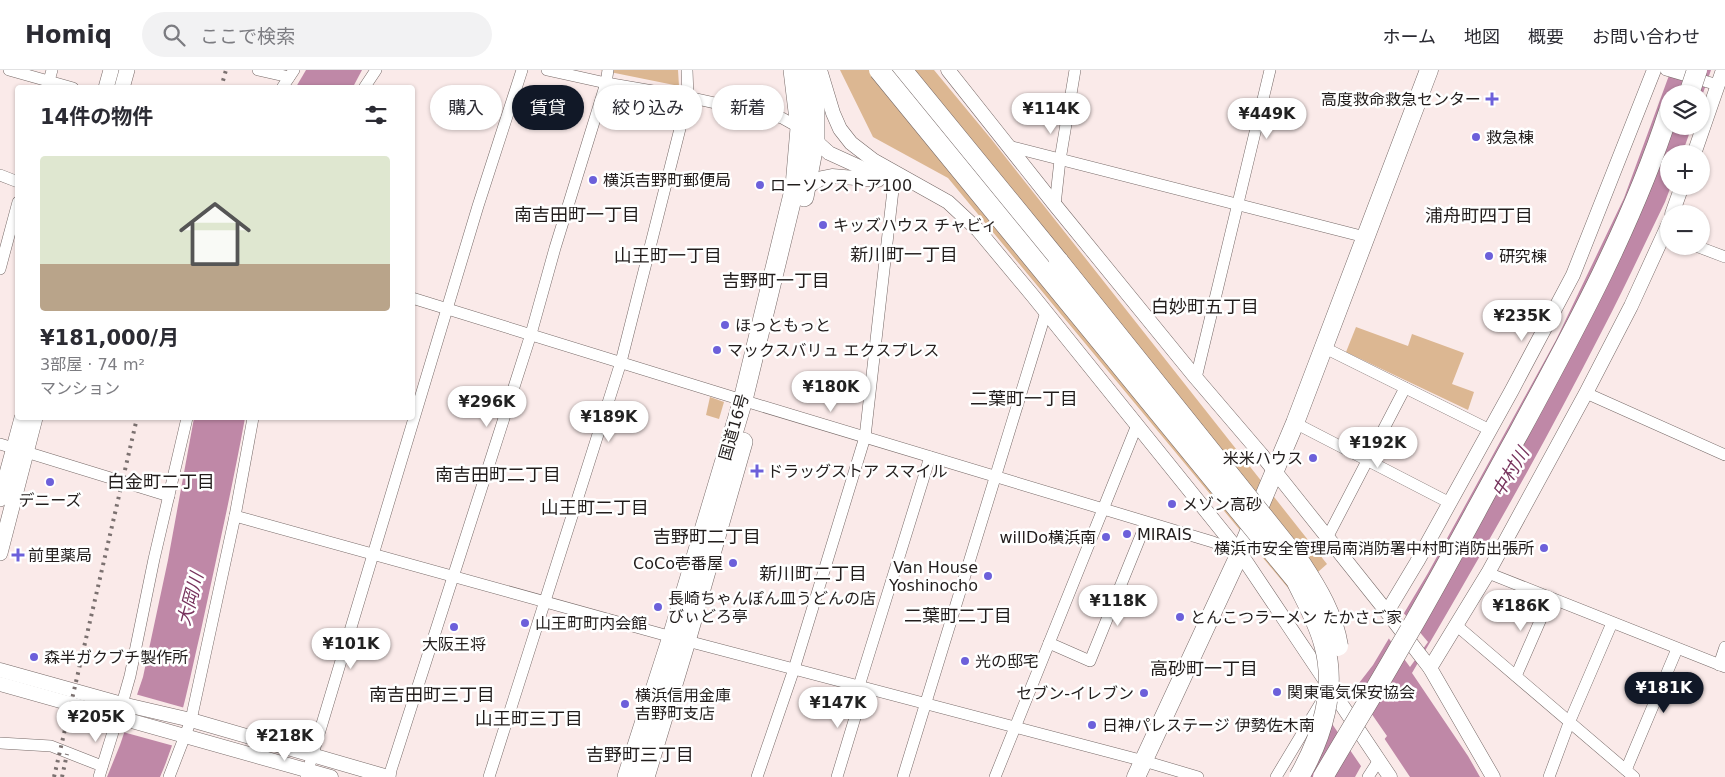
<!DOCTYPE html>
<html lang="ja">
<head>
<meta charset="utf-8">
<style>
  body { margin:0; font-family:"DejaVu Sans","Noto Sans JP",sans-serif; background:#f2f2f3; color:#2b2b33; height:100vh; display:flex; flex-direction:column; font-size:19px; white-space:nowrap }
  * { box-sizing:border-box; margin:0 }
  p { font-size:16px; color:#7c7c81 }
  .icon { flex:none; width:28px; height:28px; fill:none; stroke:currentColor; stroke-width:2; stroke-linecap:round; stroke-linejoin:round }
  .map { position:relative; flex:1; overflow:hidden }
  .drawer { position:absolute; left:15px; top:15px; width:400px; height:335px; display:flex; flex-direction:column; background:#fff; border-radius:5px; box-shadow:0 1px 4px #0004 }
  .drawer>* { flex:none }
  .hud { position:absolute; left:430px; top:15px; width:475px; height:45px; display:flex; gap:10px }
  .fabs { position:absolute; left:1660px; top:15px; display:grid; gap:10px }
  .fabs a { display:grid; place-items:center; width:50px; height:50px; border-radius:50%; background:#fff; box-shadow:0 1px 4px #0004; font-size:25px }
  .price { position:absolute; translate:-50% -42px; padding:0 11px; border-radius:18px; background:#fff; color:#222; font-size:16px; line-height:32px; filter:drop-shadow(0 1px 2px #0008) }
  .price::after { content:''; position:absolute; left:50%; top:30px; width:15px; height:11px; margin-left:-8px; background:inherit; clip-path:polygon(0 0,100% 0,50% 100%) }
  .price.current { background:#111827; color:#fff }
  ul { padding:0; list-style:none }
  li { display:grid; align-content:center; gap:10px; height:265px; padding:0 25px }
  li span { display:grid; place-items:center; height:155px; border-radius:5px; color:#555 }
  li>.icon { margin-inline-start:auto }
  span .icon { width:90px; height:90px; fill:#fffc; stroke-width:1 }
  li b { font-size:21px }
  h2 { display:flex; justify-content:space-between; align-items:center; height:60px; padding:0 25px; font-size:21px }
  .tag { padding:0 18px; border-radius:22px; background:#fff; box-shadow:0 1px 4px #0004; font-size:18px; line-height:45px }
  .tag.current { background:#111827; color:#fff }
  header { display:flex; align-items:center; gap:30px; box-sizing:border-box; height:70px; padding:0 25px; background:#fff; border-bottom:1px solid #e1e1e2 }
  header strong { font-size:24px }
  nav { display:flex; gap:28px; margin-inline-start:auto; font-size:18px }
  .search { width:350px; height:45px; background:#f2f2f3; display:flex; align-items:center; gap:12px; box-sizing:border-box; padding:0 18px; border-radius:28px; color:#7c7c81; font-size:19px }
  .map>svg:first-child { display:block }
  .green { fill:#dcb792 }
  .water { fill:#bf88a7 }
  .pier { fill:#faeae9 }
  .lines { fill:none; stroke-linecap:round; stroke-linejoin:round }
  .minor-casing { stroke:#766967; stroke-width:12 }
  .tertiary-casing { stroke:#766967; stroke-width:15 }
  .secondary-casing { stroke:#766967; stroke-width:16 }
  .primary-casing { stroke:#766967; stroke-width:19 }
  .trunk-casing { stroke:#766967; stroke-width:20 }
  .motorway-casing { stroke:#766967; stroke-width:21 }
  .minor { stroke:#fff; stroke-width:11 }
  .tertiary { stroke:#fff; stroke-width:14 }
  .secondary { stroke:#fff; stroke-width:15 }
  .primary { stroke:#fff; stroke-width:18 }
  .trunk { stroke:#fff; stroke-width:19 }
  .motorway { stroke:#fff; stroke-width:20 }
  .rail { stroke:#7b7170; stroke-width:4; stroke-dasharray:2.5 5; stroke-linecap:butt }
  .motorway-bridge-casing { stroke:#766967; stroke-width:21; stroke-linecap:butt }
  .motorway-bridge { stroke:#fff; stroke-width:20 }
  .poi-dot { fill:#6c60da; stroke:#fff; stroke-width:2 }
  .labels { text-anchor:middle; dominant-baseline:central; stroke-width:5; stroke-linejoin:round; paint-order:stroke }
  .poi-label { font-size:16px; fill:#221d1c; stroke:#fff; text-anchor:start }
  .street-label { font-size:16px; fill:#221d1c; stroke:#fff }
  .neighbourhood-label { font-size:18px; fill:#221d1c; stroke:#fff }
  .water-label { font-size:18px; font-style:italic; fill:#77335d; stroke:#fff }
</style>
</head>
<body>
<header>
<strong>Homiq</strong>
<div class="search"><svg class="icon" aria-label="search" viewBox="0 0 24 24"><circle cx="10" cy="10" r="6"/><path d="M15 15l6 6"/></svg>ここで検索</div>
<nav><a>ホーム</a><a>地図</a><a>概要</a><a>お問い合わせ</a></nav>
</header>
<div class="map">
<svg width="1725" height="707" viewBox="0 0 1725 707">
  <rect width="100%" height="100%" fill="#faeae9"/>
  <g class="green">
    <path d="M600,0H678L679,16Z"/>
    <path d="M840,0H934L992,70L1327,494L1293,524L948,108L873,67Z"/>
    <path d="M1356,257L1408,276L1412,264L1464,283L1452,314L1474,322L1468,340L1346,282Z"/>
    <path d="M710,327L724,332L719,349L706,345Z"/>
  </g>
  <g class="water">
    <path d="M306,0H362L353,17H296Z"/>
    <path d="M1671,0H1711L1701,29V24H1669V56H1692L1682,84H1669V116H1671L1665,132C1644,175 1624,219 1602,261C1543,377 1478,491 1412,603L1468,686L1480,707H1410L1380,662L1355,707H1293L1325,657L1373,595L1428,503L1556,270L1624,128Z"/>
    <path d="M194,348H245C232,419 216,490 201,560C189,611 181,659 160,707H107L120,675L143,607L168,490Z"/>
  </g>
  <g class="pier">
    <path d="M1402,541L1428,572L1410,597L1387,566Z"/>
    <path d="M1353,617L1387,666L1383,671L1380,666L1363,699L1328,648Z"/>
    <path d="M135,624L185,638L174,676L123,662Z"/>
  </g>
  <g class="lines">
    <defs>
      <g id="minor">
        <path d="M9,0L73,18"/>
        <path d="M258,0L289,7"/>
        <path d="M547,0L606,13L688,27L782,48L800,58"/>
        <path d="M1666,0L1718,15"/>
        <path d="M47,18L52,0"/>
        <path d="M282,18L294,0"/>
        <path d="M364,18L376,0"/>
        <path d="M1008,76L1365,167"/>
        <path d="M0,105L18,112"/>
        <path d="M1055,135L1060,90L1075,0"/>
        <path d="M1696,176L1725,187"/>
        <path d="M0,199L18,132"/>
        <path d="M412,228L755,334L1213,472L1239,483"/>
        <path d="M1323,277L1490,360"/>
        <path d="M1196,308L1270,0"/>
        <path d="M1586,323L1725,385"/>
        <path d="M1295,353L1450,433"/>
        <path d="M0,374L169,426"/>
        <path d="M235,446L672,567L1144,691L1198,707"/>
        <path d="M1327,468L1405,318"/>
        <path d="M1488,503L1725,597"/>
        <path d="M1456,555L1634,707"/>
        <path d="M1049,573L1090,591L1146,453"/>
        <path d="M1719,595L1725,577"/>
        <path d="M1516,606L1550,528"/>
        <path d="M859,616L930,387"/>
        <path d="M122,634L130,606L154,489L187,348"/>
        <path d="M0,673L51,676L102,696"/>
        <path d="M1626,700L1677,579"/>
        <path d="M99,707L118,646"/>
        <path d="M169,707L191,650L235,446L253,348"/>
        <path d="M306,707L478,136L522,0"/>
        <path d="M390,707L391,700L531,264L555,178L606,13L608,0"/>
        <path d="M489,707L621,292L688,27L687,0"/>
        <path d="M757,707L794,599L865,367L894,111"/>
        <path d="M837,707L864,618"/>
        <path d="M903,707L1046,242"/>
        <path d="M995,707L1137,355"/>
        <path d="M1276,707L1323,629"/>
        <path d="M1368,707L1379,690"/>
        <path d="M1549,707L1569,653L1612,553"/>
      </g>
      <g id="tertiary">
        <path d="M820,0L833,43L840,59L851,73L873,90L948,132L978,160L1033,226L1240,483L1390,707"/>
        <path d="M948,0L1055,135L1196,308L1261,384L1387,542L1430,598L1493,707"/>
        <path d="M809,65L829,83L875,104L902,113"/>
        <path d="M1694,84L1723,0"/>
        <path d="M807,117L822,108L832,106L878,110"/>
        <path d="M1672,144L1682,116"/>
        <path d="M1387,542L1417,492L1512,320L1573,205L1654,0"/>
        <path d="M1430,598L1488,503L1586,323L1631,236L1669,153"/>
        <path d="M0,600L122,634L191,650L388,707"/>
        <path d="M0,614L331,707"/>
      </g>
      <g id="secondary">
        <path d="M106,18L111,0"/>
        <path d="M122,18L127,0"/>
        <path d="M0,429L22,348"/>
        <path d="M0,483L35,348"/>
      </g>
      <path id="primary" d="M1136,707L1240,483L1295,353L1429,0"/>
      <g id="trunk">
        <path d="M804,127L815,70V32L811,0"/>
        <path d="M627,707L672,567L743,330L795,116L800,58L793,0"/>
        <path d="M645,707L686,571L743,372"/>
      </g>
      <path id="motorway" d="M902,0L1059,192"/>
    </defs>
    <use href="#minor" class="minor-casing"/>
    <use href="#tertiary" class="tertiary-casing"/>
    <use href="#secondary" class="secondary-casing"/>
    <use href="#primary" class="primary-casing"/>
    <use href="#trunk" class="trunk-casing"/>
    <use href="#motorway" class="motorway-casing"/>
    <use href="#minor" class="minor"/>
    <use href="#tertiary" class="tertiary"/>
    <use href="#secondary" class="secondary"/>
    <use href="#primary" class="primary"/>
    <use href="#trunk" class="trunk"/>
    <use href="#motorway" class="motorway"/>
    <g class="rail">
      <path d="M221,18L226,0"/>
      <path d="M54,707L137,348"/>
      <path d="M62,707L67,684"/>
    </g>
    <defs>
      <g id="motorway-bridge">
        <path d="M879,0L1296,510C1306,531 1318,551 1324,574C1337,619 1322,667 1299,707"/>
        <path d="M1689,24L1697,0"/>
        <path d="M1059,192L1301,494C1318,520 1333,545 1338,576"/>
        <path d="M1323,707C1348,664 1375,621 1400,577C1441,508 1478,436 1517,366C1574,261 1632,155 1669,41"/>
      </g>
    </defs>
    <use href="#motorway-bridge" class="motorway-bridge-casing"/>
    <use href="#motorway-bridge" class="motorway-bridge"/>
  </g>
  <g class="poi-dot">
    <path d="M1489.5 21.5h5v5h5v5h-5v5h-5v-5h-5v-5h5z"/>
    <circle cx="1476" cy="67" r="5"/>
    <circle cx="593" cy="110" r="5"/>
    <circle cx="760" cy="115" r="5"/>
    <circle cx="823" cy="155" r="5"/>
    <circle cx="1489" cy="186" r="5"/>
    <circle cx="725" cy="255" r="5"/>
    <circle cx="717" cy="280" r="5"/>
    <circle cx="1313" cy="388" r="5"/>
    <path d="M754.5 393.5h5v5h5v5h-5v5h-5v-5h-5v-5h5z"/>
    <circle cx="50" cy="412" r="5"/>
    <circle cx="1172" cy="434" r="5"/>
    <circle cx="1127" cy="464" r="5"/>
    <circle cx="1106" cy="467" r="5"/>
    <circle cx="1544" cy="478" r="5"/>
    <path d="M15.5 477.5h5v5h5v5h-5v5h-5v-5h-5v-5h5z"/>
    <circle cx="733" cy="493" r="5"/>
    <circle cx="988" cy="506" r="5"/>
    <circle cx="658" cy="537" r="5"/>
    <circle cx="1180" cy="547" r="5"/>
    <circle cx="525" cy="553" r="5"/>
    <circle cx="454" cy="557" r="5"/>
    <circle cx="34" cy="587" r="5"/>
    <circle cx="965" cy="591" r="5"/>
    <circle cx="1277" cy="622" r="5"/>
    <circle cx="1144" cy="623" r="5"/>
    <circle cx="625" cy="634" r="5"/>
    <circle cx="1092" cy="655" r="5"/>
  </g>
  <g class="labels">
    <g class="poi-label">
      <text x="1481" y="29" text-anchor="end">高度救命救急センター</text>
      <text x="1486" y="67">救急棟</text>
      <text x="603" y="110">横浜吉野町郵便局</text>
      <text x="770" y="115">ローソンストア100</text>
      <text x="833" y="155">キッズハウス チャビィ</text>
      <text x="1499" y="186">研究棟</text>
      <text x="735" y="255">ほっともっと</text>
      <text x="727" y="280">マックスバリュ エクスプレス</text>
      <text x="1303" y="388" text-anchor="end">米米ハウス</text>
      <text x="767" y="401">ドラッグストア スマイル</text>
      <text x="50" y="430" text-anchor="middle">デニーズ</text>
      <text x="1182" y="434">メゾン高砂</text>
      <text x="1137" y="464">MIRAIS</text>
      <text x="1096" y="467" text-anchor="end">willDo横浜南</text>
      <text x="1534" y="478" text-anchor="end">横浜市安全管理局南消防署中村町消防出張所</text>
      <text x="28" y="485">前里薬局</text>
      <text x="723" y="493" text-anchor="end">CoCo壱番屋</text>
      <text x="978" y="497" text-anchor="end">Van House<tspan x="978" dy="18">Yoshinocho</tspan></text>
      <text x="668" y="528">長崎ちゃんぽん皿うどんの店<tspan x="668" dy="18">びぃどろ亭</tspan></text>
      <text x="1190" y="547">とんこつラーメン たかさご家</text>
      <text x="535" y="553">山王町町内会館</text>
      <text x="454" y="574" text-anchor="middle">大阪王将</text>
      <text x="44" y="587">森半ガクブチ製作所</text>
      <text x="975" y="591">光の邸宅</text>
      <text x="1287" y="622">関東電気保安協会</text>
      <text x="1134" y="623" text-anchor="end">セブン-イレブン</text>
      <text x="635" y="625">横浜信用金庫<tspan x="635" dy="18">吉野町支店</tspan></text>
      <text x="1102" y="655">日神パレステージ 伊勢佐木南</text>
    </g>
    <g class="street-label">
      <text transform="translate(734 357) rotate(-74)">国道16号</text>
    </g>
    <g class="neighbourhood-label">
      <text x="577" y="144">南吉田町一丁目</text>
      <text x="1479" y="145">浦舟町四丁目</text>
      <text x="904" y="184">新川町一丁目</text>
      <text x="668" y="185">山王町一丁目</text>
      <text x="776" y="210">吉野町一丁目</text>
      <text x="1205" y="236">白妙町五丁目</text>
      <text x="1024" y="328">二葉町一丁目</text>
      <text x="498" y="404">南吉田町二丁目</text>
      <text x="161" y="411">白金町二丁目</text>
      <text x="595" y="437">山王町二丁目</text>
      <text x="707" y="466">吉野町二丁目</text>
      <text x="813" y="503">新川町二丁目</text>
      <text x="958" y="545">二葉町二丁目</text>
      <text x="1204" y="598">高砂町一丁目</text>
      <text x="432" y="624">南吉田町三丁目</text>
      <text x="529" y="648">山王町三丁目</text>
      <text x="640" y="684">吉野町三丁目</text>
    </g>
    <g class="water-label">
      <text transform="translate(1510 402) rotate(-59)">中村川</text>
      <text transform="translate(190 529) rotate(-75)">大岡川</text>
    </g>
  </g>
</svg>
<div class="fabs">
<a><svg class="icon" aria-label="layers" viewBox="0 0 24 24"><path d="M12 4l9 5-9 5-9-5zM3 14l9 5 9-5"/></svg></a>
<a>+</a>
<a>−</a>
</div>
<b class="price" style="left:1051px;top:65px">¥114K</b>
<b class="price" style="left:1267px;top:70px">¥449K</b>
<b class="price" style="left:1522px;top:272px">¥235K</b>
<b class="price" style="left:831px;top:343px">¥180K</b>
<b class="price" style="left:487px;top:358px">¥296K</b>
<b class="price" style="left:609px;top:373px">¥189K</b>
<b class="price" style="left:1378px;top:399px">¥192K</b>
<b class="price" style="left:1118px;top:557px">¥118K</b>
<b class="price" style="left:1521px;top:562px">¥186K</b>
<b class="price" style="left:351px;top:600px">¥101K</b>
<b class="price current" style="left:1664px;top:644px">¥181K</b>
<b class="price" style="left:838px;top:659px">¥147K</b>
<b class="price" style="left:96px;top:673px">¥205K</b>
<b class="price" style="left:285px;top:692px">¥218K</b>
<div class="hud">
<a class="tag">購入</a>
<a class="tag current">賃貸</a>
<a class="tag">絞り込み</a>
<a class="tag">新着</a>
</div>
<section class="drawer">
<h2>14件の物件<svg class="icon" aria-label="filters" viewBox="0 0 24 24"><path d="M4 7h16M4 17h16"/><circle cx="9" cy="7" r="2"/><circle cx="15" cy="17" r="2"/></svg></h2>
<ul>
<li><span style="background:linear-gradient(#dfe7d0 70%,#b9a48a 0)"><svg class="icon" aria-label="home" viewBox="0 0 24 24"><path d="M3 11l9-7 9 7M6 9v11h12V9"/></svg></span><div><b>¥181,000/月</b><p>3部屋 · 74 m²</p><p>マンション</p></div></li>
</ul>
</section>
</div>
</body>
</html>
